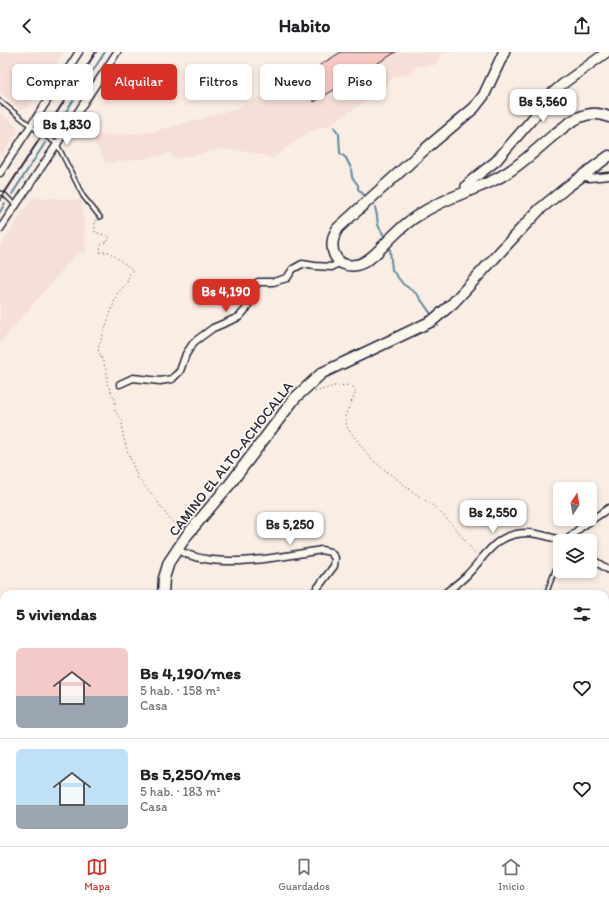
<!DOCTYPE html>
<html lang="es">
<head>
<meta charset="utf-8">
<style>
  body { margin:0; font-family:Itim,sans-serif; background:#f6f6f6; color:#202124; height:100vh; display:flex; flex-direction:column; font-size:15px; white-space:nowrap }
  * { box-sizing:border-box; margin:0 }
  p { font-size:13px; color:#757577 }
  .icon { flex:none; width:22px; height:22px; fill:none; stroke:currentColor; stroke-width:2; stroke-linecap:round; stroke-linejoin:round }
  .map { position:relative; flex:1; overflow:hidden }
  .details { position:absolute; left:0px; top:538px; width:609px; height:256px; display:flex; flex-direction:column; background:#fff; border-radius:12px 12px 0 0; box-shadow:0 2px 6px #0003 }
  .details>* { flex:none }
  .banner { position:absolute; left:12px; top:12px; width:400px; height:36px; display:flex; gap:8px }
  .needle { width:26px; rotate:11deg }
  .tools { position:absolute; left:553px; top:430px; display:grid; gap:8px }
  .tools a { display:grid; place-items:center; width:44px; height:44px; border-radius:6px; background:#fff; box-shadow:0 2px 6px #0003; font-size:20px }
  .price { position:absolute; translate:-50% -34px; padding:0 9px; border-radius:8px; background:#fff; color:#222; font-size:13px; line-height:26px; filter:drop-shadow(0 1px 2px #0008) }
  .price::after { content:''; position:absolute; left:50%; top:24px; width:12px; height:9px; margin-left:-6px; background:inherit; clip-path:polygon(0 0,100% 0,50% 100%) }
  .price.on { background:#d93025; color:#fff }
  ul { padding:0; list-style:none }
  li { display:flex; align-items:center; gap:12px; height:100px; padding:0 16px }
  li+li { border-top:1px solid #e0e0e0 }
  li span { display:grid; place-items:center; flex:none; width:112px; height:80px; border-radius:6px; color:#555 }
  li>.icon { margin-inline-start:auto }
  span .icon { width:48px; height:48px; fill:#fffc; stroke-width:1 }
  li b { font-size:17px }
  h2 { display:flex; justify-content:space-between; align-items:center; height:48px; padding:0 16px; font-size:17px }
  .chip { padding:0 14px; border-radius:6px; background:#fff; box-shadow:0 2px 6px #0003; font-size:14px; line-height:36px }
  .chip.on { background:#d93025; color:#fff }
  header { display:flex; justify-content:space-between; align-items:center; height:52px; padding:0 16px; background:#fff; font-size:18px; font-weight:800 }
  .menu { display:flex; justify-content:space-around; align-items:center; height:56px; border-top:1px solid #e0e0e0; background:#fff; font-size:11px; color:#757577 }
  .menu a { display:grid; justify-items:center; gap:2px }
  .menu .on { color:#d93025 }
  .map>svg:first-child { display:block }
  .built { fill:#f5dfd7 }
  .lines { fill:none; stroke-linecap:round; stroke-linejoin:round }
  .stream { stroke:#5d89a1; stroke-width:2 }
  .building { fill:#f8c8c4; stroke:#22223b }
  .service-casing { stroke:#22223b; stroke-width:6 }
  .minor-casing { stroke:#22223b; stroke-width:9 }
  .secondary-casing { stroke:#22223b; stroke-width:12 }
  .primary-casing { stroke:#22223b; stroke-width:13 }
  .path { stroke:#22223b; stroke-width:1; stroke-dasharray:1 3; stroke-linecap:butt }
  .service { stroke:#fbf7ec; stroke-width:3 }
  .minor { stroke:#fbf7ec; stroke-width:6 }
  .secondary { stroke:#fbf7ec; stroke-width:9 }
  .primary { stroke:#fbf7ec; stroke-width:10 }
  .rail { stroke:#22223b; stroke-width:2 }
  .labels { text-anchor:middle; dominant-baseline:central; stroke-width:3.5; stroke-linejoin:round; paint-order:stroke }
  .street-label { font-size:14px; fill:#22223b; stroke:#fbf7ec }
</style>
</head>
<body>
<header><svg class="icon" aria-label="back" viewBox="0 0 24 24"><path d="M15 5l-7 7 7 7"/></svg>Habito<svg class="icon" aria-label="share" viewBox="0 0 24 24"><path d="M12 15V3M7 8l5-5 5 5M5 13v7h14v-7"/></svg></header>
<div class="map">
<svg width="609" height="794" viewBox="0 0 609 794">
  <rect width="100%" height="100%" fill="#faeee4"/>
  <filter id="ink" filterUnits="userSpaceOnUse"><feTurbulence type="fractalNoise" baseFrequency=".025" numOctaves="2"/><feDisplacementMap in="SourceGraphic" scale="8" xChannelSelector="R" yChannelSelector="G"/><feConvolveMatrix kernelMatrix="1 2 1 2 8 2 1 2 1" color-interpolation-filters="sRGB"/></filter>
  <g filter="url(#ink)">
    <g class="built">
      <path d="M0,0H64L28,56L20,58L0,40Z"/>
      <path d="M341,0H456L441,2L435,13L416,14L408,22L393,25L386,35L330,73L309,80L273,106L246,99L221,97L175,107L171,101L148,106L106,111L91,84L127,82L150,80L197,68L241,55L299,26Z"/>
      <path d="M0,61L17,74L18,79L0,105Z"/>
      <path d="M33,145L82,148L86,201H77L0,291V195Z"/>
    </g>
    <g class="lines">
      <g class="stream">
        <path d="M334,75L339,82L340,101L346,106L351,116L352,125L358,133V137L364,143"/>
        <path d="M52,81L105,0"/>
        <path d="M12,142L45,91"/>
        <path d="M375,155L377,164L378,173L384,184"/>
        <path d="M0,160L5,151"/>
        <path d="M390,197L392,218L403,232L417,242L431,262"/>
        <path d="M437,273L438,274"/>
        <path d="M605,780H609"/>
      </g>
    </g>
    <path class="building" d="M341,0H396L314,50L299,26Z"/>
    <g class="lines">
      <defs>
        <g id="service">
          <path d="M0,49L31,74L57,92L83,144L100,165"/>
          <path d="M0,141L4,142L15,153"/>
          <path d="M546,542L560,505"/>
        </g>
        <g id="minor">
          <path d="M0,121L79,0"/>
          <path d="M582,123L589,126L609,124"/>
          <path d="M0,177L57,92L117,0"/>
          <path d="M120,332L133,326L160,329L172,327L180,319L186,302L194,290L213,276L239,265L247,256L254,236L258,230H273L287,226L293,217L302,212L315,214L332,215L340,210"/>
          <path d="M566,489L580,476L609,456"/>
          <path d="M178,498C216,519 279,505 321,498L330,500L335,506L334,514L313,542"/>
          <path d="M590,506L609,518"/>
          <path d="M444,542C451,536 459,531 466,524C487,503 495,480 530,481C541,482 553,486 564,489"/>
          <path d="M605,654L609,656"/>
          <path d="M605,681L609,679"/>
          <path d="M530,790L535,794"/>
        </g>
        <path id="secondary" d="M466,140V134L473,127L496,109L540,58L551,42L564,31L607,0"/>
        <g id="primary">
          <path d="M504,0L484,43L474,56L424,98L338,176C326,193 334,217 356,213C370,211 384,192 394,183C401,176 409,169 417,164C432,154 450,146 466,140C480,134 493,130 505,122C523,111 539,95 555,82C563,76 570,69 580,65C589,61 600,61 609,65"/>
          <path d="M163,542L164,526L169,510L187,483L230,432L295,346L322,321L432,269L453,251L523,175L540,157L567,135L609,104"/>
          <path d="M357,790L366,794"/>
        </g>
      </defs>
      <use href="#service" class="service-casing"/>
      <use href="#minor" class="minor-casing"/>
      <use href="#secondary" class="secondary-casing"/>
      <use href="#primary" class="primary-casing"/>
      <g class="path">
        <path d="M97,168L95,170V180L110,185L107,190L101,193L100,200H109L133,218L129,223L127,231L117,242L98,297L107,320V332L115,347V359L122,368L123,383L127,398L138,426L155,446L171,469L181,477"/>
        <path d="M315,340L334,334L352,333L356,340L345,364L347,375L371,407L416,442L435,455L456,477L476,503"/>
      </g>
      <use href="#service" class="service"/>
      <use href="#minor" class="minor"/>
      <use href="#secondary" class="secondary"/>
      <use href="#primary" class="primary"/>
      <path class="rail" d="M0,148L96,0"/>
    </g>
  </g>
  <g class="labels">
    <g class="street-label">
      <text transform="translate(231 407) rotate(-52)">CAMINO EL ALTO-ACHOCALLA</text>
    </g>
  </g>
</svg>
<div class="tools">
<a><svg class="needle" viewBox="-14 -14 28 28"><path d="M0-13l5 13h-10z" fill="#e53935"/><path d="M0 13l5-13h-10z" fill="#757577"/></svg></a>
<a><svg class="icon" aria-label="layers" viewBox="0 0 24 24"><path d="M12 4l9 5-9 5-9-5zM3 14l9 5 9-5"/></svg></a>
</div>
<b class="price" style="left:543px;top:71px">Bs 5,560</b>
<b class="price" style="left:67px;top:94px">Bs 1,830</b>
<b class="price on" style="left:226px;top:261px">Bs 4,190</b>
<b class="price" style="left:493px;top:482px">Bs 2,550</b>
<b class="price" style="left:290px;top:494px">Bs 5,250</b>
<div class="banner">
<a class="chip">Comprar</a>
<a class="chip on">Alquilar</a>
<a class="chip">Filtros</a>
<a class="chip">Nuevo</a>
<a class="chip">Piso</a>
</div>
<section class="details">
<h2>5 viviendas<svg class="icon" aria-label="filters" viewBox="0 0 24 24"><path d="M4 7h16M4 17h16"/><circle cx="9" cy="7" r="2"/><circle cx="15" cy="17" r="2"/></svg></h2>
<ul>
<li><span style="background:linear-gradient(#f6c9c9 60%,#9aa5b1 0)"><svg class="icon" aria-label="home" viewBox="0 0 24 24"><path d="M3 11l9-7 9 7M6 9v11h12V9"/></svg></span><div><b>Bs 4,190/mes</b><p>5 hab. · 158 m²</p><p>Casa</p></div><svg class="icon" aria-label="heart" viewBox="0 0 24 24"><path d="M12 20l-8-8c-3-5 5-10 8-4 3-6 11-1 8 4z"/></svg></li>
<li><span style="background:linear-gradient(#bfe0f5 70%,#9aa5b1 0)"><svg class="icon" aria-label="home" viewBox="0 0 24 24"><path d="M3 11l9-7 9 7M6 9v11h12V9"/></svg></span><div><b>Bs 5,250/mes</b><p>5 hab. · 183 m²</p><p>Casa</p></div><svg class="icon" aria-label="heart" viewBox="0 0 24 24"><path d="M12 20l-8-8c-3-5 5-10 8-4 3-6 11-1 8 4z"/></svg></li>
</ul>
</section>
</div>
<nav class="menu">
<a class="on"><svg class="icon" aria-label="map" viewBox="0 0 24 24"><path d="M3 6l6-2 6 2 6-2v14l-6 2-6-2-6 2zM9 4v14M15 6v14"/></svg>Mapa</a>
<a><svg class="icon" aria-label="saved" viewBox="0 0 24 24"><path d="M7 4h10v16l-5-4-5 4z"/></svg>Guardados</a>
<a><svg class="icon" aria-label="home" viewBox="0 0 24 24"><path d="M3 11l9-7 9 7M6 9v11h12V9"/></svg>Inicio</a>
</nav>
</body>
</html>
